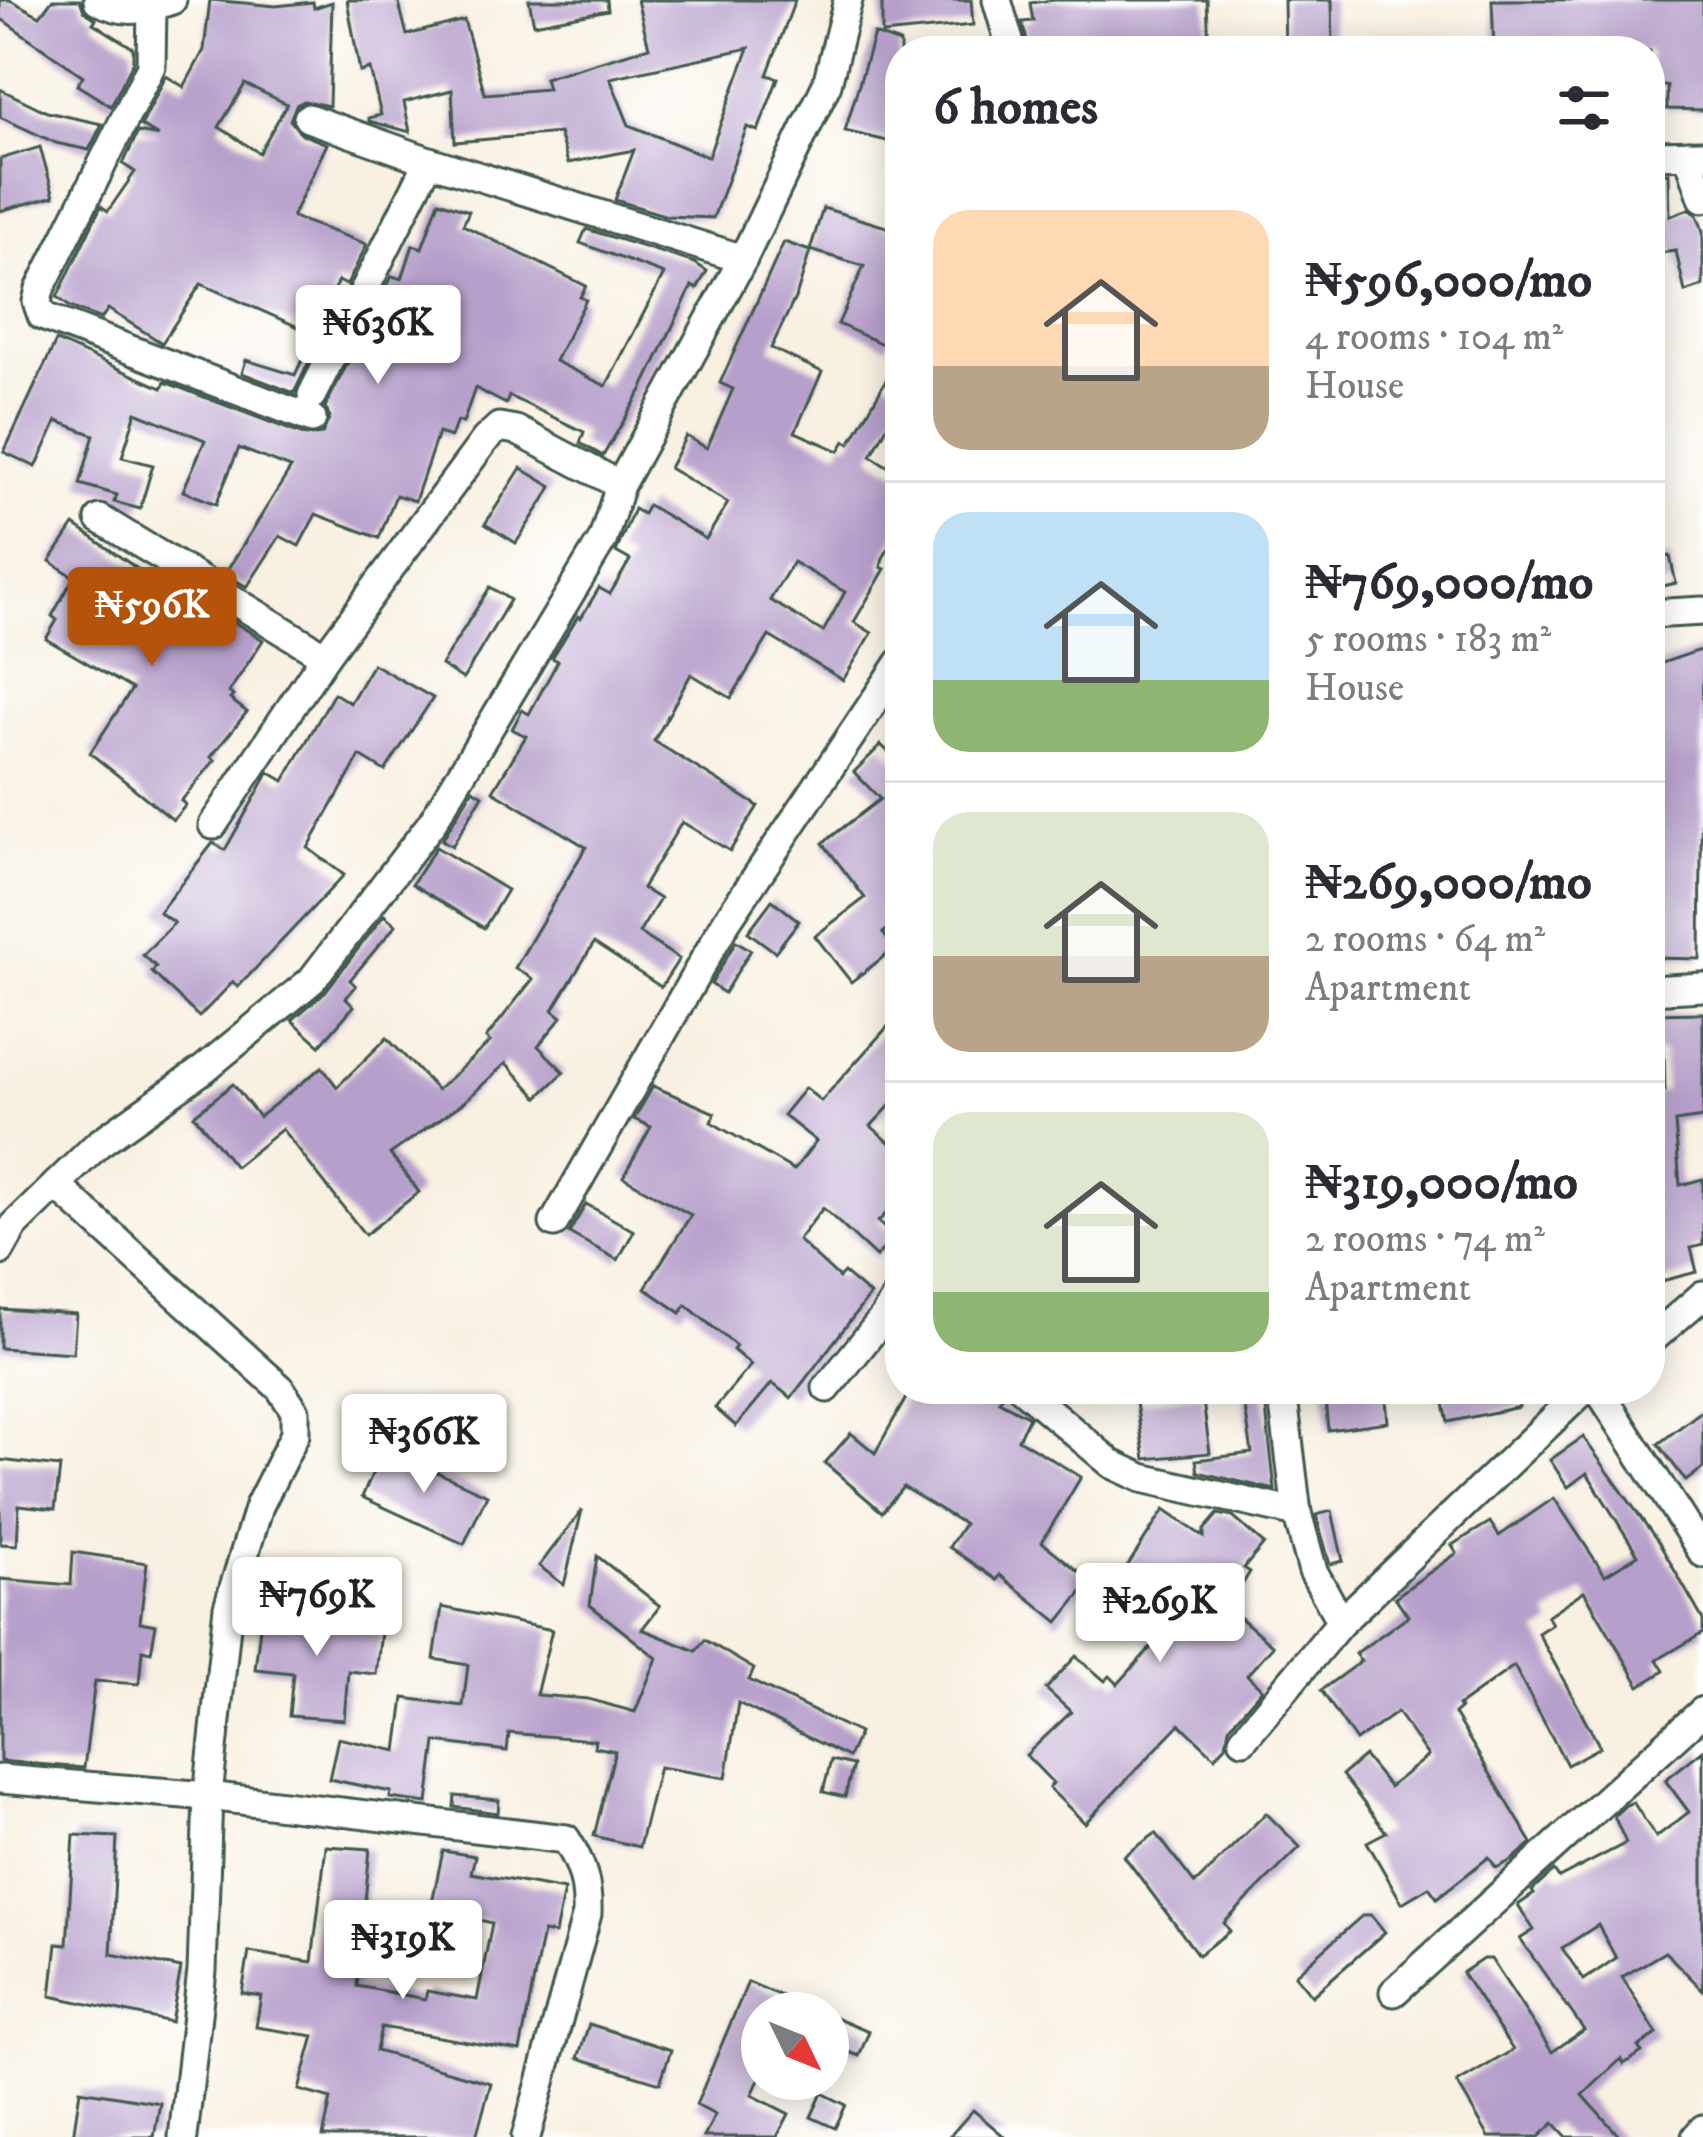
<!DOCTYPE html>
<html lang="en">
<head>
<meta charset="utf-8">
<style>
  body { margin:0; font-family:"IM FELL DW Pica",serif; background:#f2f2f3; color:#2b2b33; height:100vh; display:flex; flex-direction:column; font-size:45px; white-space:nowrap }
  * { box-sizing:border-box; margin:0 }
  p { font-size:39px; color:#7c7c81 }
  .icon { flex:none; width:66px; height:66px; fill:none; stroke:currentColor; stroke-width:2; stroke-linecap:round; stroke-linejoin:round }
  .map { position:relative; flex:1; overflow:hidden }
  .panel { position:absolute; left:885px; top:36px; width:780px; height:1368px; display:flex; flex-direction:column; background:#fff; border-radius:48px; box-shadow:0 6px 30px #0003 }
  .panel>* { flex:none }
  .needle { width:78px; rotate:133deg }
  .fabs { position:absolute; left:741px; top:1992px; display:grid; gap:24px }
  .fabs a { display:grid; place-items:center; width:108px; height:108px; border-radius:50%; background:#fff; box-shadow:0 6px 30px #0003; font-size:60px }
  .price { position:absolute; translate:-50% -102px; padding:0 27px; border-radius:12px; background:#fff; color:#222; font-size:39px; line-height:78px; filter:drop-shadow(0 3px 6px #0008) }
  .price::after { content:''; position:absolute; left:50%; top:72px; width:36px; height:27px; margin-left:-18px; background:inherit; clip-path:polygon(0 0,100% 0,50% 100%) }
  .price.current { background:#b45309; color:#fff }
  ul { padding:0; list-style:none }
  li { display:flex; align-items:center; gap:36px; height:300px; padding:0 48px }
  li+li { border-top:3px solid #e1e1e2 }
  li span { display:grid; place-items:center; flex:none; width:336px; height:240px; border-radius:36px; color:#555 }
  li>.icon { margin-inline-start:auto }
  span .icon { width:144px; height:144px; fill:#fffc; stroke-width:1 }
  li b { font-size:51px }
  h2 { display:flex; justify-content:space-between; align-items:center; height:144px; padding:0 48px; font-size:51px }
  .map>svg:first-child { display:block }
  .building { fill:#b69fca; fill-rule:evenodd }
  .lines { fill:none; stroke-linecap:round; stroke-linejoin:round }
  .minor-casing { stroke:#40584e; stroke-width:33 }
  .minor { stroke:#fff; stroke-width:27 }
</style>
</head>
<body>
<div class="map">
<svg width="1703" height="2137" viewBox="0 0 1703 2137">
  <rect width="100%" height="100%" fill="#fff"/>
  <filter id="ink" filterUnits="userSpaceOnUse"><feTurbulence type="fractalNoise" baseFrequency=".00833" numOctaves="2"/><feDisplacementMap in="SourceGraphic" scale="24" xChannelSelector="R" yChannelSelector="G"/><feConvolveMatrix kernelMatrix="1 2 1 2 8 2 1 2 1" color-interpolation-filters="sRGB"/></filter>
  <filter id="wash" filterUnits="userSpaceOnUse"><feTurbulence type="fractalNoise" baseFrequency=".004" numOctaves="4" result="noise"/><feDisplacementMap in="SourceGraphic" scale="48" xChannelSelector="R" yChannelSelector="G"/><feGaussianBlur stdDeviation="2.7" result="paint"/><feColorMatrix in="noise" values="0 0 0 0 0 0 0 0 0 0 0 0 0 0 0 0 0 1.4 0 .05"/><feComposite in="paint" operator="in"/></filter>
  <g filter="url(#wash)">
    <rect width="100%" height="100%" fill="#f8f0e1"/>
    <g id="blocks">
      <g class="building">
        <path d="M0,0H10L40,16L52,0H80L84,11L96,19L93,23L133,48V62L111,106L77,85L83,76L0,18Z"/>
        <path d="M210,0L276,6L313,2L314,8L332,2L329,106L304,101L296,105L290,120L301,134L327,144L292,217L367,244L347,285L338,281L314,334L201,284L162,343L108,309L101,319L70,307L57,297L101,206L108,211L135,172L123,164L138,132L159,136L141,126L166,76L184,87L204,50ZM245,84L287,104L259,153L219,127Z"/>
        <path d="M347,0H398L407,35L464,20L485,94L547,89L544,78L649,47L637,0H795L767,75L778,78L758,131L747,127L713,218L667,216L615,200L634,150L568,163L559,133L455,142L452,90L404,102L410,132L369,121V118L381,115L370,69L360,72ZM749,48L708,157L629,125L610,78Z"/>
        <path d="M529,0H607L608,10L534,24Z"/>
        <path d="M882,0H971L973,25L882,34Z"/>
        <path d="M1054,0H1207L1209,51H1030L1022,22L1033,21L1030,3Z"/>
        <path d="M1284,0H1332L1333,51H1285Z"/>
        <path d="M1492,0H1703V110L1667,109V86H1650V51H1494Z"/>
        <path d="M874,34L900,43V144L845,131Z"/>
        <path d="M0,89L47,112L102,124L89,150L56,143L0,117Z"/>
        <path d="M40,147L54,196L0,211V159Z"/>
        <path d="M1669,173L1670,216L1689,209L1697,215L1703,231V286L1685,292L1676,251L1650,254V175Z"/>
        <path d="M439,201L469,211L463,225L586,286L580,297L586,300L555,361L606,386L664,274L580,243L586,229L695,263L707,271L697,289L692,286L643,388L603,456L580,443L584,432L509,396L506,404L475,388L463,423L457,421L451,437L438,433L415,501L396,495L379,538L316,514L299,546L280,536L247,587L225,574L291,468L239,448L216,504L183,491L205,440L136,412L122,457L153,465L140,509L114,502L117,495L80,484L94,435L57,421L36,467L4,452L56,341L162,388L165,382L306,436L322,434L330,417L325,407L362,335L373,337L385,301L380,299L392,276L402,279L413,245L422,248Z"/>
        <path d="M823,208L900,231V317L887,346L838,324L864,266L810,250Z"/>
        <path d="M784,242L810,251L797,294L771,348L822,372L795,432L839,451L845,441L850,444L886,380L900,388V403L871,456L900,474V529L883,558L881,567L885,569L854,622L872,633L843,680L769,636L731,698L691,674L654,741L758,806L730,851L682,822L642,888L660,899L639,933L679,959L661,987L594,943L553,1010L562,1017L538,1046L564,1072L538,1097L506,1063L464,1102L390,1154L419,1192L365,1235L282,1129L235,1167L194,1115L233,1084L259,1117L322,1067L337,1087L387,1038L437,1090L490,1042L486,1038L533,979L515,968L586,847L493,791L526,736L512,729L522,710L529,714L558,661L552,658L578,616L581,618L599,588L610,594L630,560L616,552L634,509L643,514L648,505L706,539L728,503L669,468L686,436L707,448L733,389L720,383ZM793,562L845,592L823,632L770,600Z"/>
        <path d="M311,341L318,343L294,393L242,373L246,360L295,375Z"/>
        <path d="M521,468L552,487L516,543L485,524Z"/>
        <path d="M74,525L184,601L188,594L263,640L229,692L233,696L230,699L247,712L211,757L215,760L181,801L186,805L173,820L90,753L132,689L46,639L57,620L52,616L74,577L50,561Z"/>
        <path d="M1670,556L1676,583L1650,589V561Z"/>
        <path d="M490,587L510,600L463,679L441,665Z"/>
        <path d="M1703,649L1700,959L1653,958L1650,667Z"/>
        <path d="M373,664L433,698L385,771L360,756L308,848L344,875L238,987L233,982L199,1017L152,972L156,967L143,955L174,923L159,912L213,843L225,850L269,772L284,781L334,693L350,703Z"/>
        <path d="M881,745L900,763V919L883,933L895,948L851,982L815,936L865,898L823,843L880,799L854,772Z"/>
        <path d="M473,789L483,795L452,846L442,840Z"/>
        <path d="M436,847L507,890L484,928L412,884Z"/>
        <path d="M772,900L799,921L775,952L748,932Z"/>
        <path d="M384,915L396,925L350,980L356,986L346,998L354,1006L320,1045L292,1020L325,992Z"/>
        <path d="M736,941L751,950L724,993L711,984Z"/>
        <path d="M900,1013V1095L871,1126L900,1152V1199L878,1222L894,1237L876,1257L823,1208L798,1240L839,1278L844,1273L870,1295L791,1398L772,1383L736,1426L715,1408L751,1365L733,1350L736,1346L686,1305L681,1313L645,1288L691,1215L623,1177L651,1127L634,1119L653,1086L715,1113L711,1122L794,1170L816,1141L783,1115L805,1088L821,1101Z"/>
        <path d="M1703,1013V1118L1675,1122L1680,1185L1703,1179V1245L1691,1248L1697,1272L1650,1284V1093L1665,1091L1664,1051H1650V1014Z"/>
        <path d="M586,1204L634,1231L618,1260L569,1233Z"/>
        <path d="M0,1309L76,1314L73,1353L0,1348Z"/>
        <path d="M911,1389H989L1002,1397L999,1401L1029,1417L1018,1439L1081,1477L1042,1542L1091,1581L1058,1622L1000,1575L997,1580L949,1547L964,1524L903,1487L882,1512L825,1463L851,1433L875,1453Z"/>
        <path d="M1324,1389H1385L1388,1422L1328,1430Z"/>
        <path d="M1441,1389H1516L1519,1407L1448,1422Z"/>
        <path d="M1264,1392L1275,1490L1198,1472L1196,1460L1252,1453L1243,1395Z"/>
        <path d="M1202,1394L1210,1453L1145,1459L1136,1403Z"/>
        <path d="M1703,1410V1468L1686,1481L1658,1444Z"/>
        <path d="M1583,1437L1659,1543L1703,1620V1633L1657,1660L1664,1671L1640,1686L1584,1591L1547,1616L1552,1624L1538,1633L1600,1747L1567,1765L1514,1666L1458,1706L1460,1709L1454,1714L1532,1843L1512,1860L1496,1868L1489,1857L1437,1898L1429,1887L1402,1903L1367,1842L1386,1832L1342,1775L1364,1756L1389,1787L1428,1756L1397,1712L1356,1741L1321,1690L1361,1661L1355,1654L1408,1616L1395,1597L1457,1553L1452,1545L1490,1522L1499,1536L1554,1498L1605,1575L1638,1555L1587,1473L1568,1487L1550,1460Z"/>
        <path d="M384,1448L487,1495L464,1544L362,1497Z"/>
        <path d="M0,1460L60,1467L55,1509L19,1505L17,1545L0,1544Z"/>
        <path d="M582,1510L564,1585L539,1566Z"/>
        <path d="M1164,1510L1204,1537V1530L1218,1514L1233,1517L1264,1544L1244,1568L1250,1572L1228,1607L1273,1646L1247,1675L1262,1689L1229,1727L1226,1745L1215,1757L1180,1724L1085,1823L1049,1788L1053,1783L1026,1755L1071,1712L1046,1689L1076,1656L1105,1681L1110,1676L1118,1684L1168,1628L1111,1591Z"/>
        <path d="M1332,1511L1343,1561L1330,1564L1316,1515Z"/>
        <path d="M73,1552L147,1563L140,1622L156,1625L151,1652L142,1650L139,1684L95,1681L84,1768L0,1761V1579L71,1585Z"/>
        <path d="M597,1556L660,1606L642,1629L696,1651L705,1640L754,1669L749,1680L859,1733L848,1757L738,1703L726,1778L659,1767L639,1847L594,1836L615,1751L594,1747L595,1740L509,1733L507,1751L436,1742L428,1803L390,1798L391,1792L329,1779L338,1738L397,1751L404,1698L463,1706L468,1665L434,1659L442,1607L552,1630L536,1695L588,1699L635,1712L657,1658L590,1605Z"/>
        <path d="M262,1611L382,1624L376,1674L348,1671L344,1720L289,1716L293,1673L255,1669Z"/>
        <path d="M1703,1750V1990L1665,1952L1622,1977L1657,2034L1638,2047L1642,2052L1624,2064L1621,2059L1583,2095L1620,2137H1567L1554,2123L1539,2137H1489L1457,2083L1513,2050L1462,1973L1483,1959H1491L1552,2052L1584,2030L1520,1939L1534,1930L1518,1905L1534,1894L1532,1891L1554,1871L1559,1878L1626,1843L1614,1816L1626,1805L1633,1802L1656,1837L1689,1812L1665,1780ZM1598,1925L1616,1958L1584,1980L1562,1948Z"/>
        <path d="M831,1760L853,1765L845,1797L823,1792Z"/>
        <path d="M455,1796L499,1800L498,1813L454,1807Z"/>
        <path d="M1266,1813L1300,1847L1224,1923L1230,1931L1198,1955L1124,1856L1156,1833L1195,1884Z"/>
        <path d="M74,1835L117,1837L111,1954L181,1968L171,2022L51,1996L57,1944L67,1945Z"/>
        <path d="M326,1846L370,1849L357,1986L425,1999L427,1991L477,2000L492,1923L431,1907L443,1851L475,1856L471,1873L564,1890L555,1934L543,1932L520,2051L381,2027L376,2051L491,2083L476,2137H323L331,2099L299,2090L314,2036L256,2027L261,1996L242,1993L249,1952L312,1962Z"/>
        <path d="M1363,1915H1371L1385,1932L1312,1996L1295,1975Z"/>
        <path d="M748,1982L822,2013H762V2073L752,2095L789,2114L777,2137H704L715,2115L696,2105Z"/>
        <path d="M828,2014L869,2031L859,2056L844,2050L828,2085Z"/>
        <path d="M589,2024L671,2050L660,2083L578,2058Z"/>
        <path d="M80,2090L160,2103L154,2137H73Z"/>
        <path d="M822,2093L846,2105L835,2128L811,2117Z"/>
        <path d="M973,2110L1005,2137H949Z"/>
      </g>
    </g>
  </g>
  <g filter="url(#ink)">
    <use href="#blocks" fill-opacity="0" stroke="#40584e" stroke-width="3"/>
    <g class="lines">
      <defs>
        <g id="minor">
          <path d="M98,0C126,15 142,10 172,0"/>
          <path d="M997,0L1012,51"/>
          <path d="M152,7L151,66L40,289L37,302L42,316L312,419"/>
          <path d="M308,118L429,161L743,259"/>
          <path d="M1688,154L1703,198"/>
          <path d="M1650,155L1703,154"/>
          <path d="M312,395L429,161"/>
          <path d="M100,519L325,656"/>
          <path d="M1650,614L1703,611"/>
          <path d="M213,825L325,656L485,440L499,427L516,430L620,485"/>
          <path d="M1650,990L1703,987"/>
          <path d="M56,1185L280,1388L295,1411V1434L259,1506L228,1607L208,1796L202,1971L183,2137"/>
          <path d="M554,1223L726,922L900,663"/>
          <path d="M0,1251L14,1226L98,1144L204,1069L311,981L431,824L603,539L620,485L743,259L827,84L848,0"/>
          <path d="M1650,1341L1703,1295"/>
          <path d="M827,1388L884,1317L900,1291"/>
          <path d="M1023,1389L1112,1464L1142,1478L1297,1513"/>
          <path d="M1282,1389L1297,1513L1313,1571L1341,1622"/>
          <path d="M1598,1389L1703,1553"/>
          <path d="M1243,1739L1341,1622L1585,1389"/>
          <path d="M0,1779L208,1796L566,1839C582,1864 588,1884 587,1914L526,2137"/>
          <path d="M1394,1992L1703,1711"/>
          <path d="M1696,2137L1703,2129"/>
        </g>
      </defs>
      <use href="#minor" class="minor-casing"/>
      <use href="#minor" class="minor"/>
    </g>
  </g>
</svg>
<div class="fabs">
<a><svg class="needle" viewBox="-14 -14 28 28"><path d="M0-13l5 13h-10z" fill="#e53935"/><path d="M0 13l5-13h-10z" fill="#7c7c81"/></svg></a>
</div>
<b class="price" style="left:378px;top:387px">₦636K</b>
<b class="price current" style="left:152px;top:669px">₦596K</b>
<b class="price" style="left:424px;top:1496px">₦366K</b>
<b class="price" style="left:317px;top:1659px">₦769K</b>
<b class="price" style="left:1160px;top:1665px">₦269K</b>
<b class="price" style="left:403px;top:2002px">₦319K</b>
<section class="panel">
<h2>6 homes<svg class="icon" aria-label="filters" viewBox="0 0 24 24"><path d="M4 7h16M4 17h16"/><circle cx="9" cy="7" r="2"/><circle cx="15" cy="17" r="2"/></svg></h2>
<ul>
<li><span style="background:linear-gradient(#ffd9b3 65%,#b9a48a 0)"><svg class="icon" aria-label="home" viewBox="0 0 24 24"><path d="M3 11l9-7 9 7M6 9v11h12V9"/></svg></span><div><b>₦596,000/mo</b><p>4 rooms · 104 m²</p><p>House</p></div></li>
<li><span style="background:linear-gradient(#bfe0f5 70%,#8fb573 0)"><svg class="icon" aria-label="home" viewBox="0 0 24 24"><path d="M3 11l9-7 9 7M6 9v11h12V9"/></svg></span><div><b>₦769,000/mo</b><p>5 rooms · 183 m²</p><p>House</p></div></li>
<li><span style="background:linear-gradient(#dfe7d0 60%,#b9a48a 0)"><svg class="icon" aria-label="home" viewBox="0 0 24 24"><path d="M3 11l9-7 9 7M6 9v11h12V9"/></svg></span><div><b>₦269,000/mo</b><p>2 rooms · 64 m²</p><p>Apartment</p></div></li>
<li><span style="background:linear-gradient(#dfe7d0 75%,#8fb573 0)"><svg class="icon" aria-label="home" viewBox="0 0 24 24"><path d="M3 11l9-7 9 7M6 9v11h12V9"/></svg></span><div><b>₦319,000/mo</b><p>2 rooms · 74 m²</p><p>Apartment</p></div></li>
</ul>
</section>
</div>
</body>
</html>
